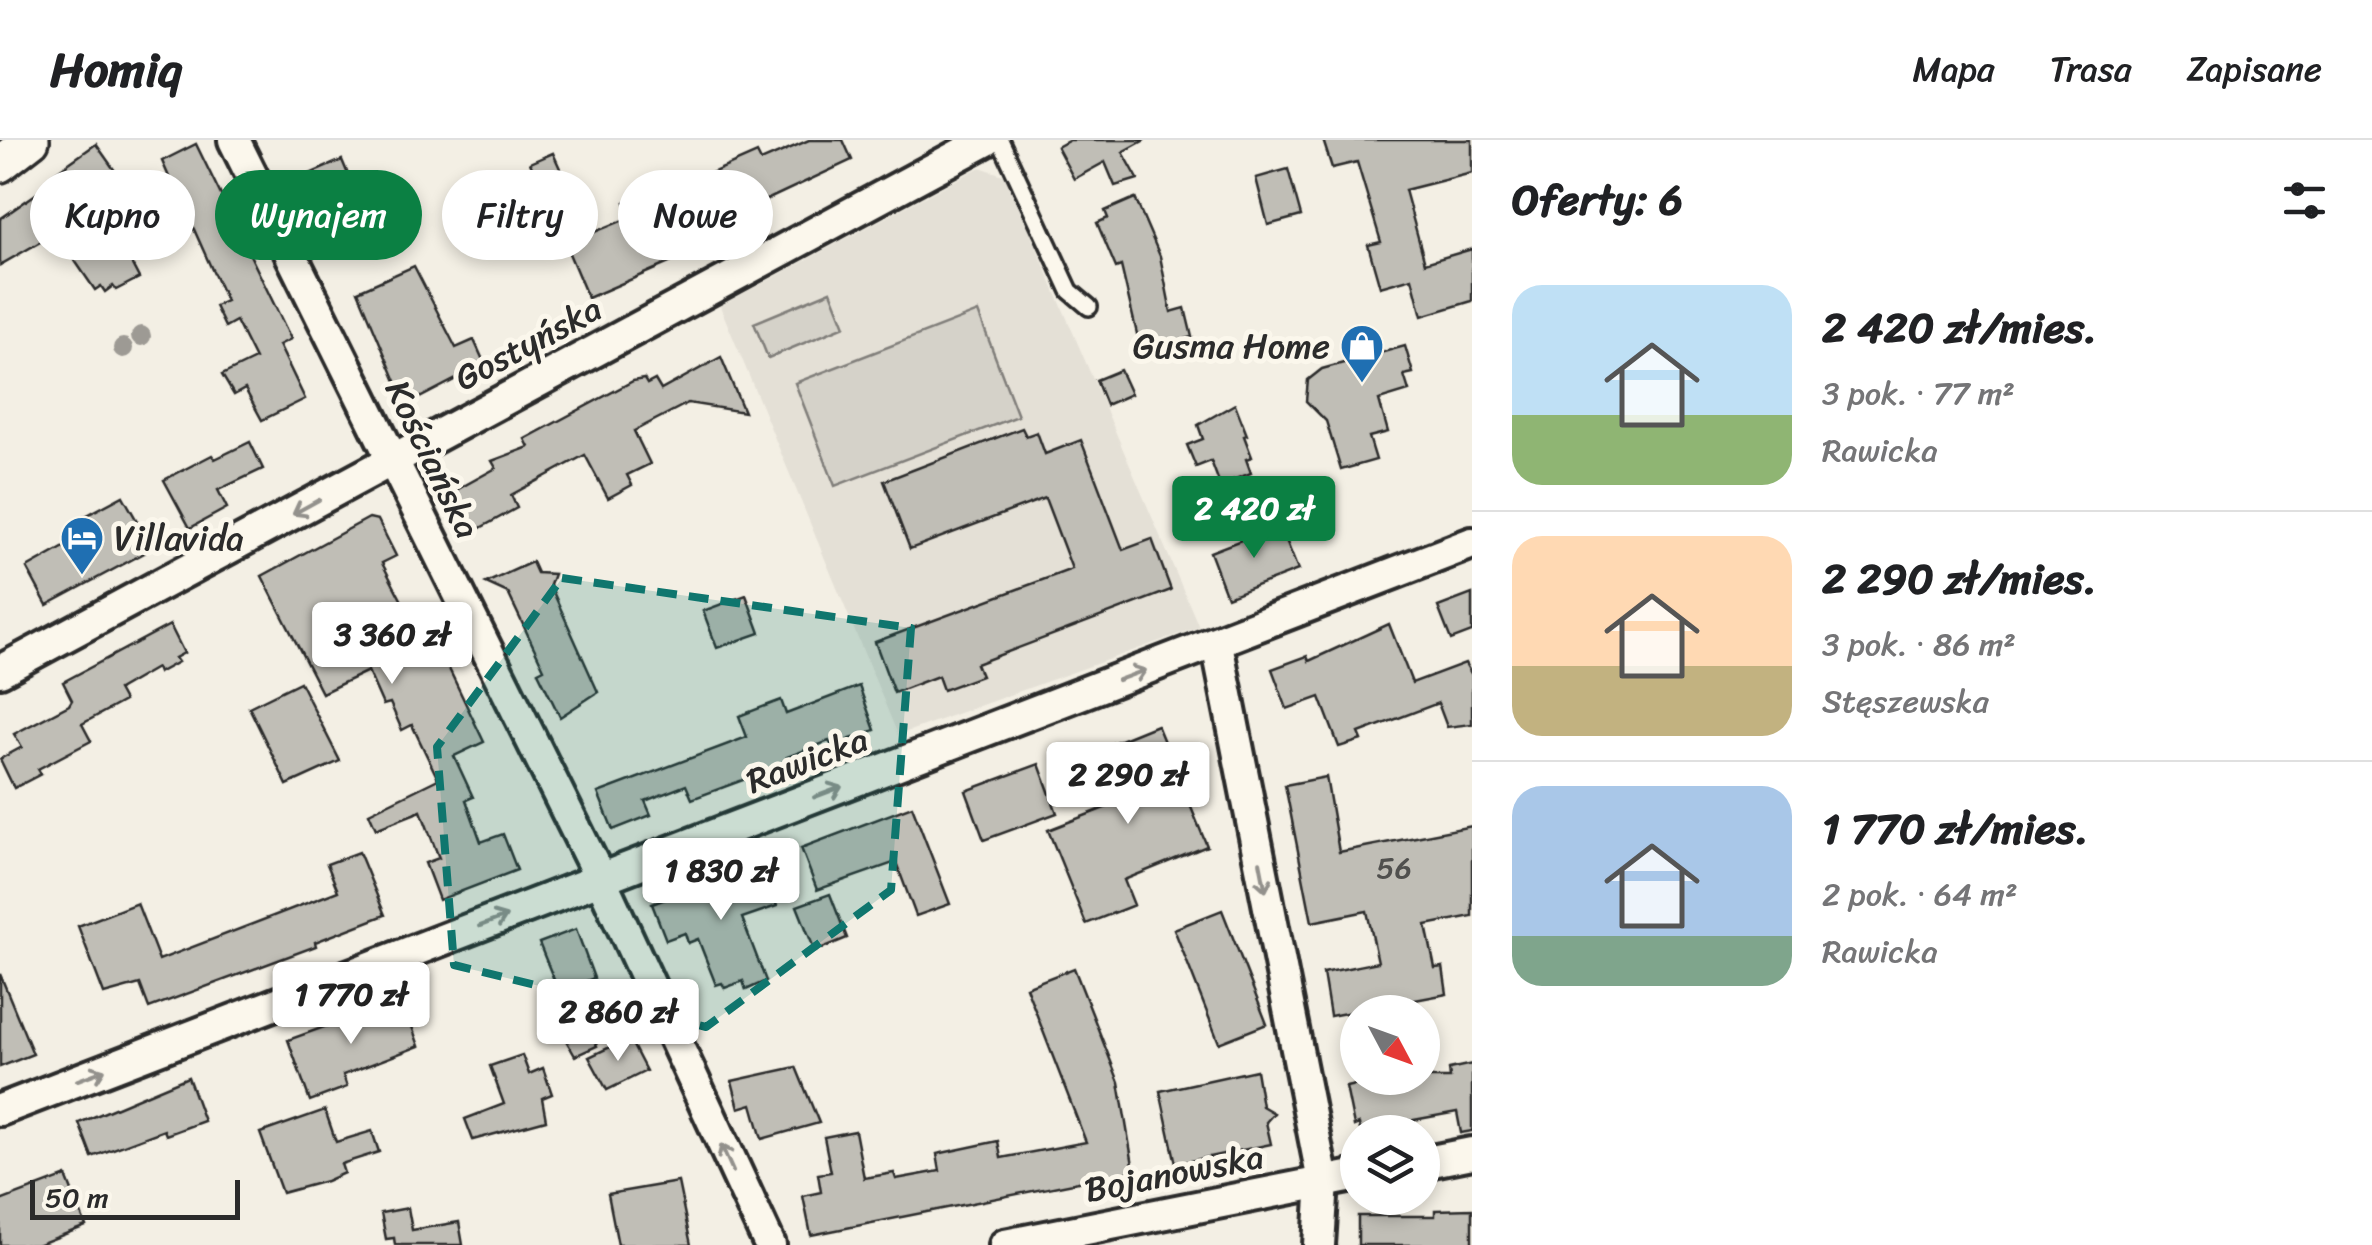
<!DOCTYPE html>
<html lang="pl">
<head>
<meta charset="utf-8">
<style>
  body { margin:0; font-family:Sriracha,sans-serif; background:#f2f2f2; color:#202124; height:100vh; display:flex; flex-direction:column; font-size:38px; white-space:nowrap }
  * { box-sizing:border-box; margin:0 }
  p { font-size:32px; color:#757577 }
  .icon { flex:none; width:55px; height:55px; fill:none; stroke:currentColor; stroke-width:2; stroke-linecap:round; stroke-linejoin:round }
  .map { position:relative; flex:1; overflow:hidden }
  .sheet { display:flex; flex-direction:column; background:#fff; width:900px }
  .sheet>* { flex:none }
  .top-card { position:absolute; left:30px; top:30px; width:950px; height:90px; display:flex; gap:20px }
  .needle { width:65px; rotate:131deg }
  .controls { position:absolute; left:1340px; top:855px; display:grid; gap:20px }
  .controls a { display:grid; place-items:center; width:100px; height:100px; border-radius:50%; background:#fff; box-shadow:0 5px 15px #0003; font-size:50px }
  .scale { position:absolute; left:30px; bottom:25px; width:210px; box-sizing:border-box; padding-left:10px; border:5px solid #2b2b2b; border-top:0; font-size:28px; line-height:35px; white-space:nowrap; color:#2b2b2b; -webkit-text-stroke:8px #fbf7ec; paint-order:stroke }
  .price { position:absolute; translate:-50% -85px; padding:0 22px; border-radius:10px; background:#fff; color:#222; font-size:32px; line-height:65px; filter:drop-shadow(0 2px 5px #0008) }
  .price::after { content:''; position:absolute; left:50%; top:60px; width:30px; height:22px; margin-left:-15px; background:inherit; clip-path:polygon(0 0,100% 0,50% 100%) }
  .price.current { background:#0b8043; color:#fff }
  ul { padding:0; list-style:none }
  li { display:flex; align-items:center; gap:30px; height:250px; padding:0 40px }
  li+li { border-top:2px solid #e0e0e0 }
  li span { display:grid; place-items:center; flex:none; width:280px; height:200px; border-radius:30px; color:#555 }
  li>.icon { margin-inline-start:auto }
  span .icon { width:120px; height:120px; fill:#fffc; stroke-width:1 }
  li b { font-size:42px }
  h2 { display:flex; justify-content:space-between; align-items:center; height:120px; padding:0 40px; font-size:42px }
  .chip { padding:0 35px; border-radius:45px; background:#fff; box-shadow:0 5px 15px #0003; font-size:35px; line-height:90px }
  .chip.current { background:#0b8043; color:#fff }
  header { display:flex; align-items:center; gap:60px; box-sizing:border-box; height:140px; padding:0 50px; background:#fff; border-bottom:2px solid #e0e0e0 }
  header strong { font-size:48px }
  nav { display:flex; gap:55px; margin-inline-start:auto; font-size:35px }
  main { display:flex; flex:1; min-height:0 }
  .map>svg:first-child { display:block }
  .built { fill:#e4e0d6 }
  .green { fill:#d5d2c9; stroke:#807e7a; stroke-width:2.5 }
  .building { fill:#c0beb6; stroke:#2b2b2b; stroke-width:2.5 }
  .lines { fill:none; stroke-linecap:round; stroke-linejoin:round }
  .service-casing { stroke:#2b2b2b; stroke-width:22 }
  .minor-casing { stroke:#2b2b2b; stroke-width:38 }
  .tertiary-casing { stroke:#2b2b2b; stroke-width:42 }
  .service { stroke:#fbf7ec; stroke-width:15 }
  .minor { stroke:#fbf7ec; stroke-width:30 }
  .tertiary { stroke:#fbf7ec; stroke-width:35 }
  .tree { fill:#9d9a94 }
  .oneway { stroke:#93918c }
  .marked { fill:#0f766e; fill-opacity:0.2; stroke:#0f766e; stroke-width:8; stroke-dasharray:20 12; stroke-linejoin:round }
  .labels { text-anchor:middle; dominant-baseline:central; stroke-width:10; stroke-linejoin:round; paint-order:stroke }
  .number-label { font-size:30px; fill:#50504e }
  .street-label { font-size:35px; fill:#2b2b2b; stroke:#fbf7ec }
  .poi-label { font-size:35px; fill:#2b2b2b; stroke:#fbf7ec; text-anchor:end }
</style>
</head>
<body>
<header>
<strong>Homiq</strong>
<nav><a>Mapa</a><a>Trasa</a><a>Zapisane</a></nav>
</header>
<main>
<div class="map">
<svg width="1472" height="1105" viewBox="0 0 1472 1105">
  <rect width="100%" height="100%" fill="#f3efe4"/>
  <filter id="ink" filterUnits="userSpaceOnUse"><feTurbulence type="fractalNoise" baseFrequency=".01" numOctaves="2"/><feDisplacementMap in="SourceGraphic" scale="20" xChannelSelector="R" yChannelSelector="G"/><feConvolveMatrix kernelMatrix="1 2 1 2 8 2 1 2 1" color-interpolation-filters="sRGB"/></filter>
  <g filter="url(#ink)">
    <path class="built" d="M980,27L1006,36L1199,487L898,595L720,166Z"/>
    <g class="green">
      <path d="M831,151L845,186L768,218L754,183Z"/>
      <path d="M978,172L1018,276L835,346L795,243Z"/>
    </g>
    <g class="building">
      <path d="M809,0H843L852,20L758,64L763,77L726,94L719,77L675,97L683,117L588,158L565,104L631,77L625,62L654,50L657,57L757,13L761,21Z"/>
      <path d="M1070,0H1145L1123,12L1138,39L1115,46L1105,22L1074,39L1057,7Z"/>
      <path d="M1323,0H1472V33L1405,50L1425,123L1472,109V161L1422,176L1412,138L1380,147L1368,105L1381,102L1357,22L1332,28Z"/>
      <path d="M96,4L120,38L107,47L132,82L116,94L139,138L116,150L113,146L105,152L101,146L95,150L56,93L0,125V79L56,40L52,35Z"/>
      <path d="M196,4L291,199L279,205L305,259L262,280L245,249L234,255L222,235L255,219L236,181L225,187L215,166L226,161L180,58L173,56L166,42L169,37L162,21Z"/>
      <path d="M553,13L567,44L544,54L530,23Z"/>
      <path d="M342,20L355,51L317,68L303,37Z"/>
      <path d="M1288,29L1301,76L1268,85L1256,38Z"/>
      <path d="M495,48L511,83L457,106L448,84L477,70L472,58Z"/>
      <path d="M1135,58L1160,116L1171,172L1185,168L1192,197L1141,211L1121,126L1116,128L1097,83L1108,78L1105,71Z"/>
      <path d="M414,126L456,208L474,200L487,229L462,236L406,265L358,151Z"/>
      <path d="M1405,206L1413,233L1404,235L1409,251L1379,260L1388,292L1369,297L1376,320L1341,330L1326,281L1306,261L1308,240L1322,229Z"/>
      <path d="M721,217L744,272L688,263L634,291L650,324L627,335L632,345L608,358L585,315L511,355L517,368L471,393L451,353L496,328L492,321L529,307L525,299L633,241L644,239L647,244L655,240L661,250Z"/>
      <path d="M1120,230L1131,254L1106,265L1096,240Z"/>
      <path d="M1235,264L1247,295L1244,296L1252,317L1246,319L1251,333L1220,345L1211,321L1196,327L1187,305L1203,299L1198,285Z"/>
      <path d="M1022,288L1026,296L1037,292L1045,314L1081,300L1123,410L1152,399L1171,450L976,524L981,536L943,550L938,536L894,553L875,502L1072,429L1045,358L910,409L884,341Z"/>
      <path d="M250,302L263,329L218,350L227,368L190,388L164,340L212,315L215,319Z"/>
      <path d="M123,356L142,390L135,393L146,412L47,465L27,428L84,396L76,381Z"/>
      <path d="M369,378L378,380L396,416L382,423L425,505L432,502L437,512L440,510L484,602L454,616L473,657L466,660L481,702L503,694L517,730L439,760L425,723L439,718L421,671L376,689L369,673L438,639L412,585L402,590L390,563L383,565L368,531L322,553L262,436Z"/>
      <path d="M1280,385L1298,430L1227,457L1210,412Z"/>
      <path d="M532,422L537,433L554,434L550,445L598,552L560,577L538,532L544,529L508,453L486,443Z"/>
      <path d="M1472,454V492L1451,500L1438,467Z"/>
      <path d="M746,455L760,493L717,508L703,471Z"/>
      <path d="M1389,484L1412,543L1465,523L1472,535V584L1447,587L1438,563L1359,593L1362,600L1339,607L1320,557L1287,569L1272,529L1307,516L1309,521Z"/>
      <path d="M170,485L184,513L175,518L178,522L158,533L156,528L118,550L124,561L82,584L91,601L38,629L41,634L14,648L0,619L22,607L14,594L69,565L72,560L63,542Z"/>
      <path d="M300,542L340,621L287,645L249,567Z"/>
      <path d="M859,546L875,590L832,606L829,601L787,617L789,623L692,659L686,645L645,661L651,675L613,690L598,653L747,597L739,576L781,560L786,574Z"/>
      <path d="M1157,585L1207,706L1124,740L1134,765L1086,784L1048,690L1120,662L1098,609Z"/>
      <path d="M1039,624L1057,673L984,700L966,651Z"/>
      <path d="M1326,637L1339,712L1472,686V776L1426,785L1435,828L1443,827L1447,854L1330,876L1323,833L1378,822L1367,771L1312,782L1285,645Z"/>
      <path d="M912,666L950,764L916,776L896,722L817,750L801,708Z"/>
      <path d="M359,712L385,775L315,802L316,806L149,868L140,844L104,854L78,786L137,763L159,820L338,751L327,724Z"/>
      <path d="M761,723L777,766L742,778L766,841L746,850L743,841L725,848L722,843L716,845L698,799L688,803L685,793L666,800L652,764Z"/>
      <path d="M830,754L847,798L815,811L797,766Z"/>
      <path d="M1222,770L1267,884L1219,903L1174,789Z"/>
      <path d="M576,789L594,838L569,848L597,906L575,916L543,860L568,848L559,852L539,803Z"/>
      <path d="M1074,828L1119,942L1134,1031L811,1095L803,1056L821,1052L818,1034L831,1032L824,997L855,991L864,1038L894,1033L896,1039L940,1031L937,1014L998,1001L1001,1018L1086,1002L1026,847Z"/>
      <path d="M0,834L33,914L0,927Z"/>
      <path d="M402,859L419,906L343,935L347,947L310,961L288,900Z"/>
      <path d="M629,898L646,931L607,950L589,917Z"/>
      <path d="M522,915L529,934L543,928L552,954L542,958L546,980L473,1000L465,979L504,964L490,926Z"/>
      <path d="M1472,924V991L1461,993L1457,972L1360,990L1359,984L1354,986L1346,947L1387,938H1450L1449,929Z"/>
      <path d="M796,927L819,983L762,999L752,964L739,968L732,941Z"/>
      <path d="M1256,930L1262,966L1274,973L1266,982L1271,1004L1176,1024L1160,951Z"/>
      <path d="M188,937L204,981L166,995L164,990L92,1017L79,983Z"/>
      <path d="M325,970L336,1002L372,991L379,1012L341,1024L344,1033L326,1041L282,1053L260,993Z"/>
      <path d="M66,1036L86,1086L37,1105H0V1061Z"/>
      <path d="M678,1042L691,1105H618L608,1054Z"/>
      <path d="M408,1068L412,1090L459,1082L463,1105H395L394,1098L386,1099L381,1073Z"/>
      <path d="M1472,1069V1105H1358V1076H1435V1070Z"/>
    </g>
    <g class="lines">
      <defs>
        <path id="service" d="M1000,0L1070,151L1089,167"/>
        <g id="minor">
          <path d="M234,0L601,740L770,1105"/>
          <path d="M1217,504L1323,1041L1319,1105"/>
          <path d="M0,531L987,0"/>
          <path d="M0,970L1472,403"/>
          <path d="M1422,1023L1472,1013"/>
          <path d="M1005,1105L1358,1035"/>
        </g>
        <path id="tertiary" d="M0,24L31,0"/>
      </defs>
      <use href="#service" class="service-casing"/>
      <use href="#minor" class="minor-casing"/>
      <use href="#tertiary" class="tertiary-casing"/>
      <use href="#service" class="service"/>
      <use href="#minor" class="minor"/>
      <use href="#tertiary" class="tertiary"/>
    </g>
    <g class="tree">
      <circle cx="141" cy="196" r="10"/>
      <circle cx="123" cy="208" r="10"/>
    </g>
    <defs><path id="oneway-shaft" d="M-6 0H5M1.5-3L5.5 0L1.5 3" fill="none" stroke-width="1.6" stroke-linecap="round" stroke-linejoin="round" transform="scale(2.5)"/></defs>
    <g class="oneway">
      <use href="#oneway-shaft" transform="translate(306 367) rotate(151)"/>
      <use href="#oneway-shaft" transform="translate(1132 535) rotate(-20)"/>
      <use href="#oneway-shaft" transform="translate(828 652) rotate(-21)"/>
      <use href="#oneway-shaft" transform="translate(1263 737) rotate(79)"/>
      <use href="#oneway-shaft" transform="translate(493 781) rotate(-21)"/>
      <use href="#oneway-shaft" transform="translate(91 935) rotate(-21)"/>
      <use href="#oneway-shaft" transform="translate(727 1018) rotate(-114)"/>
    </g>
  </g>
  <path class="marked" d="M562,438L911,488L891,750L706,887L454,825L437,607Z"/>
  <defs>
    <symbol id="shop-pin" viewBox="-11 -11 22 30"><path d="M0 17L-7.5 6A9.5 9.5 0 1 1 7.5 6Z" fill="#1f6fb2" stroke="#fbf7ec"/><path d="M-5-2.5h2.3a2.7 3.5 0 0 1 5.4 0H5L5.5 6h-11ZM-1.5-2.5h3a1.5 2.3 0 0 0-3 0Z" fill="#fff"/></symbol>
    <symbol id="hotel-pin" viewBox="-11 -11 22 30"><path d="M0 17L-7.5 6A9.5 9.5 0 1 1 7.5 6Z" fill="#1f6fb2" stroke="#fbf7ec"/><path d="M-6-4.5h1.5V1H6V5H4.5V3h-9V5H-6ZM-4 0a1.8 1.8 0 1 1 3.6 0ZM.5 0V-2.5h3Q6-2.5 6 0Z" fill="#fff"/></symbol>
  </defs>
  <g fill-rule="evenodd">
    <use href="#shop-pin" x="1337" y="181" width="50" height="68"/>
    <use href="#hotel-pin" x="57" y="373" width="50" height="68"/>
  </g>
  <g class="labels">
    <g class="number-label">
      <text x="1394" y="728">56</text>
    </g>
    <g class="street-label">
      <text transform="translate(528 203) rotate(-28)">Gostyńska</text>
      <text transform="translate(433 319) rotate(64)">Kościańska</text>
      <text transform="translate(807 620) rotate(-21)">Rawicka</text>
      <text transform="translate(1174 1033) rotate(-11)">Bojanowska</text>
    </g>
    <g class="poi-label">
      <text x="1330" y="206">Gusma Home</text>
      <text x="114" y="398" text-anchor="start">Villavida</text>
    </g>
  </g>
</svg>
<div class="controls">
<a><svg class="needle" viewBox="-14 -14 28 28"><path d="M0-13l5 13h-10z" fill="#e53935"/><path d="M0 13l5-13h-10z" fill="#757577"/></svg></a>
<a><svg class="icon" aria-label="layers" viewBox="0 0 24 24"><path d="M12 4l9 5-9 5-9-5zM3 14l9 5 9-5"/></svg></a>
</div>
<div class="scale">50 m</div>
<b class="price current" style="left:1254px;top:421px">2 420 zł</b>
<b class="price" style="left:392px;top:547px">3 360 zł</b>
<b class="price" style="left:1128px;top:687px">2 290 zł</b>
<b class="price" style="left:721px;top:783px">1 830 zł</b>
<b class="price" style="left:351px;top:907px">1 770 zł</b>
<b class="price" style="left:618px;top:924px">2 860 zł</b>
<div class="top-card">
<a class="chip">Kupno</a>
<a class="chip current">Wynajem</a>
<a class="chip">Filtry</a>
<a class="chip">Nowe</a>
</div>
</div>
<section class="sheet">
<h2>Oferty: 6<svg class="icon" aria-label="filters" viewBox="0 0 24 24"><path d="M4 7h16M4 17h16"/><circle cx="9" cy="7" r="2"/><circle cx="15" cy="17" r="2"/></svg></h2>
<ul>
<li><span style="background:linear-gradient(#bfe0f5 65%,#8fb573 0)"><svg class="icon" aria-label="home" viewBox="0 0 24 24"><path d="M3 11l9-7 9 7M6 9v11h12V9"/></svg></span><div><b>2 420 zł/mies.</b><p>3 pok. · 77 m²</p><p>Rawicka</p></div></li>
<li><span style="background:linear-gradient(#ffd9b3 65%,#c2b280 0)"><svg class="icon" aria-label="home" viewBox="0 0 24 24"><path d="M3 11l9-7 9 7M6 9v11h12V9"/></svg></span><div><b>2 290 zł/mies.</b><p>3 pok. · 86 m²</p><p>Stęszewska</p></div></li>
<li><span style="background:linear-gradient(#a9c7e8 75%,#7fa58c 0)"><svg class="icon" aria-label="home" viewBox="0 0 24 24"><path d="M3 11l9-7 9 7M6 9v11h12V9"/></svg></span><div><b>1 770 zł/mies.</b><p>2 pok. · 64 m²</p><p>Rawicka</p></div></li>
</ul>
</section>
</main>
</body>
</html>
